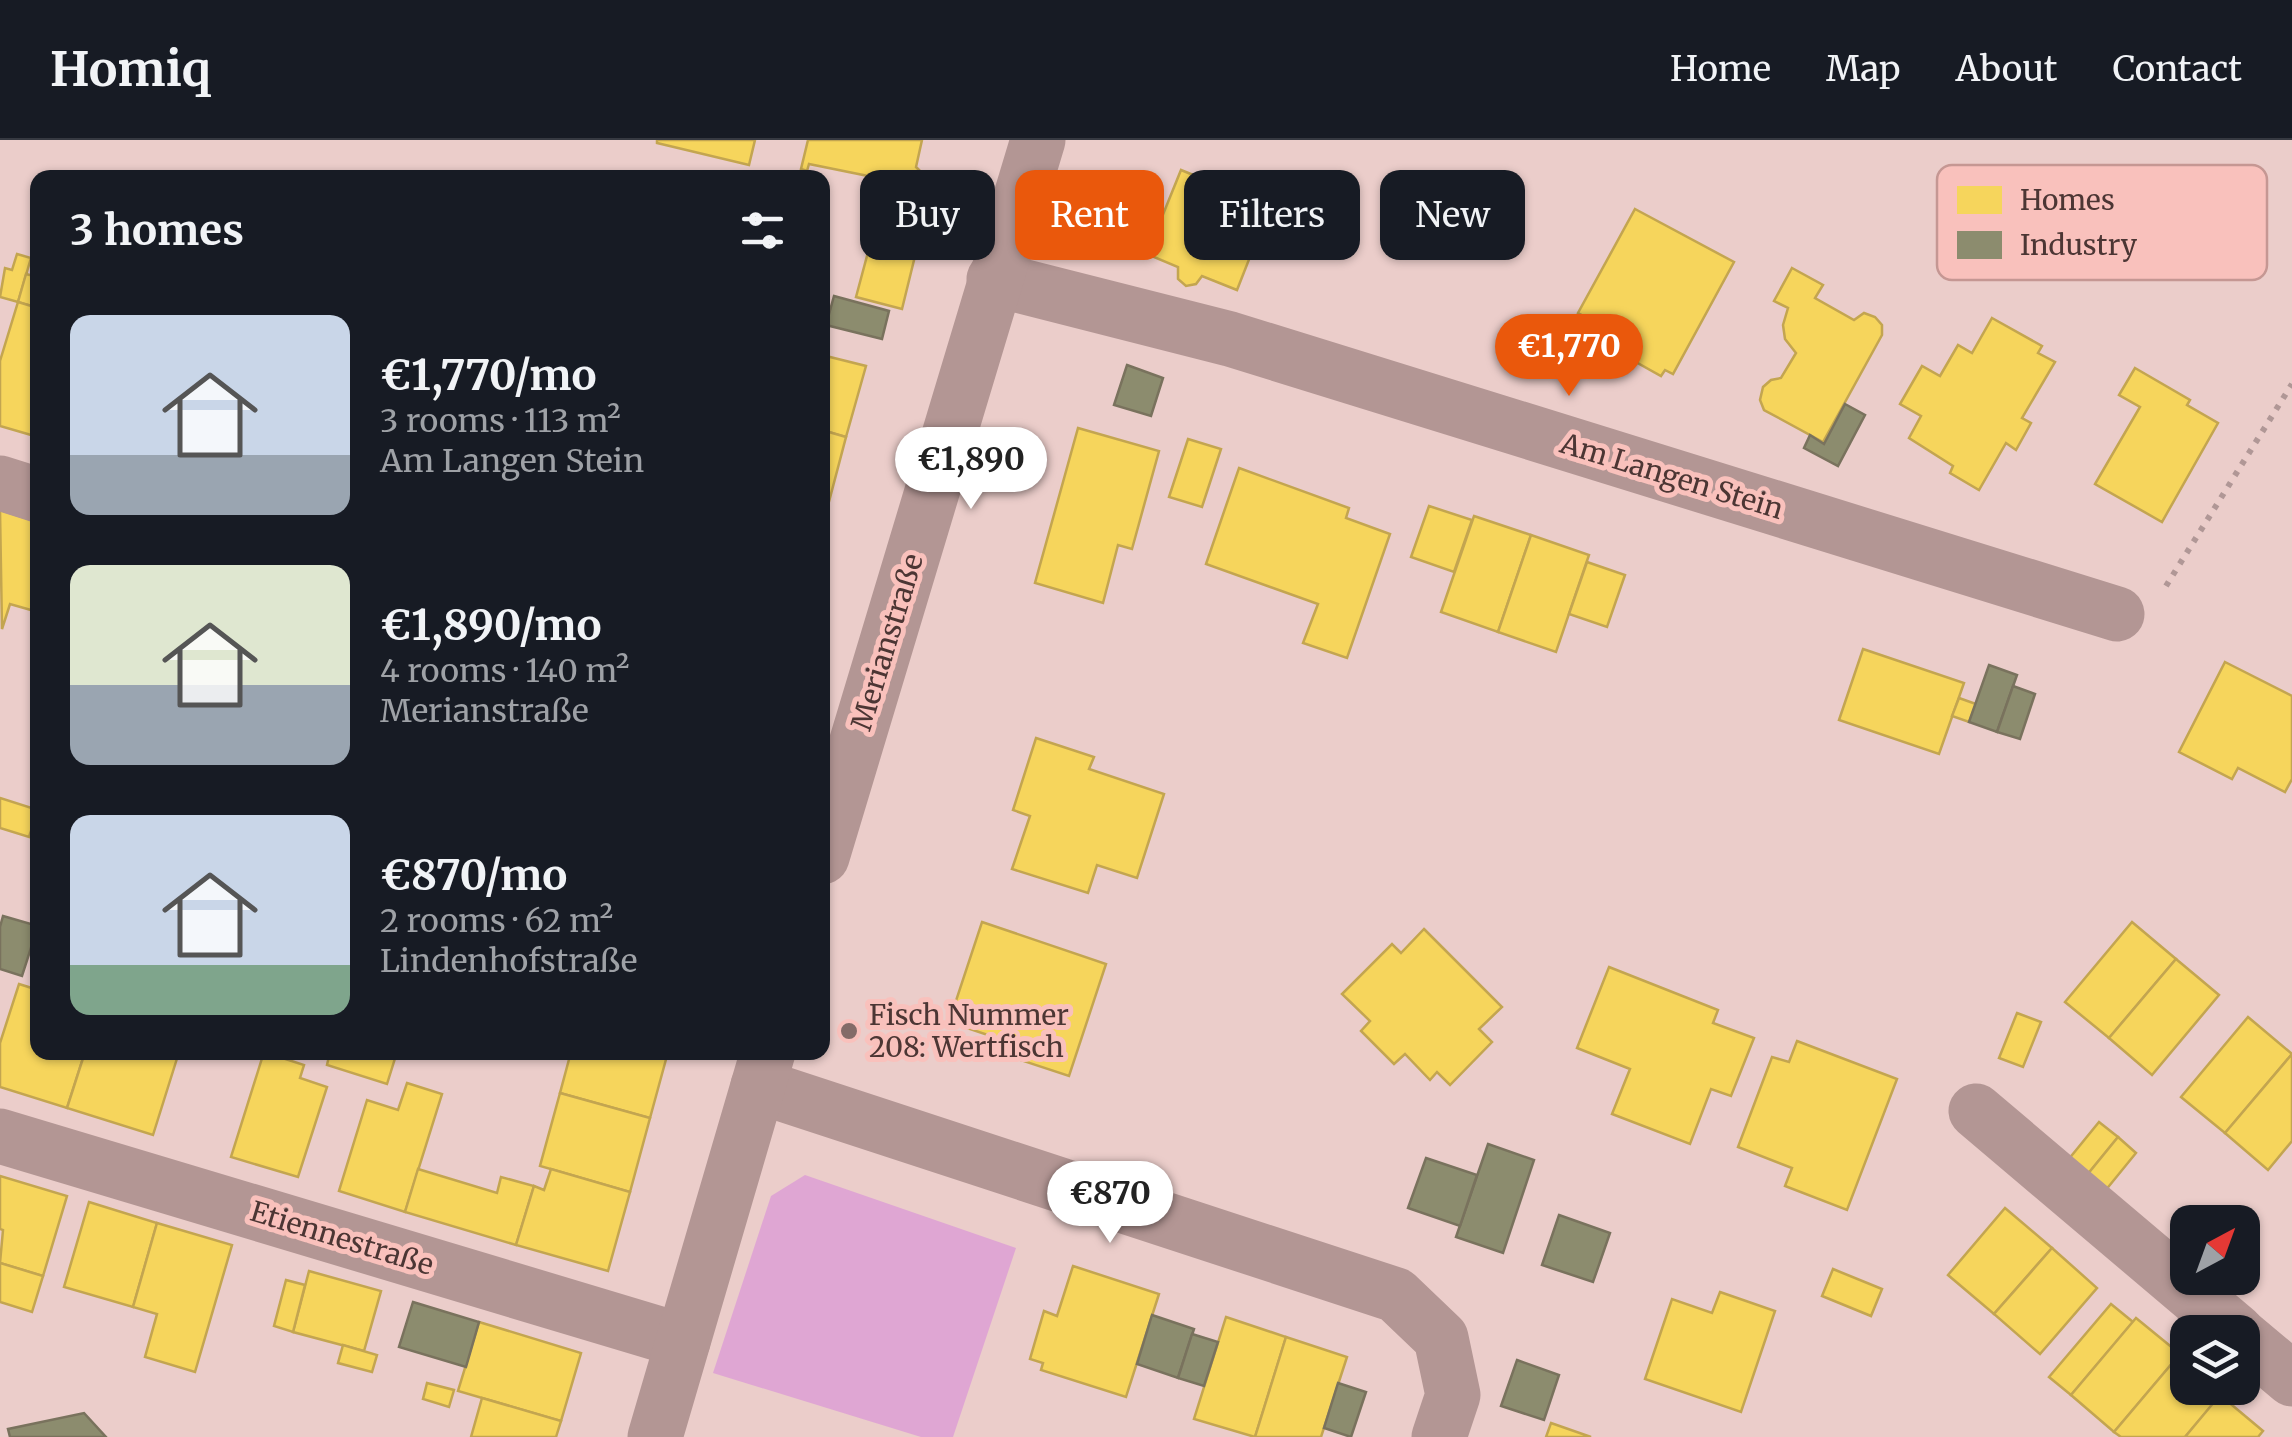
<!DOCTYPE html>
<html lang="en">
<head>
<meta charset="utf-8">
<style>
  body { margin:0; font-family:Merriweather,serif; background:#242831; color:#f1f3f6; height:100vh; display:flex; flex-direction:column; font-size:38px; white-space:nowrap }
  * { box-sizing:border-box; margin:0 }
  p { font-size:32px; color:#9ea1a6 }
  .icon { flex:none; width:55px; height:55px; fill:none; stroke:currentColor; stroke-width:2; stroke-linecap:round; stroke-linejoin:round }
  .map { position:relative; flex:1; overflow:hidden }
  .panel { position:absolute; left:30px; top:30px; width:800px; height:890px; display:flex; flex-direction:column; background:#171b24; border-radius:20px; box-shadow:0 2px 8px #0004 }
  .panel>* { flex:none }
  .banner { position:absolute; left:860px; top:30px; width:950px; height:90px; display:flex; gap:20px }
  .needle { width:65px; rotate:41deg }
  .buttons { position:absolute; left:2170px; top:1065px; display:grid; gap:20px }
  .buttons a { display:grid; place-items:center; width:90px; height:90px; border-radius:20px; background:#171b24; box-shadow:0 2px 8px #0004; font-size:50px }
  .price { position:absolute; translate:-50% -85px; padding:0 22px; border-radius:35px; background:#fff; color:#222; font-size:32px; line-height:65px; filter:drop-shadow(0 2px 5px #0008) }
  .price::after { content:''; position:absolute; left:50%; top:60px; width:30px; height:22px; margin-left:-15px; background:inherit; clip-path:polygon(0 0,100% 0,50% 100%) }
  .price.active { background:#ea580c; color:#fff }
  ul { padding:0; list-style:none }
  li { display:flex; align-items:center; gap:30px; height:250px; padding:0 40px }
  li span { display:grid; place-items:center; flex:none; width:280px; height:200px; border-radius:20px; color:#555 }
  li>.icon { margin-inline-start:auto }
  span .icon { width:120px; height:120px; fill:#fffc; stroke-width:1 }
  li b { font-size:42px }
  h2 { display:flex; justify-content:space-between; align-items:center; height:120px; padding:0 40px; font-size:42px }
  .pill { padding:0 35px; border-radius:20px; background:#171b24; box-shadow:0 2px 8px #0004; font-size:35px; line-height:90px }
  .pill.active { background:#ea580c; color:#fff }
  header { display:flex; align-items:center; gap:60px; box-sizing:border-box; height:140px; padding:0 50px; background:#171b24; border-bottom:2px solid #363941 }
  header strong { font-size:48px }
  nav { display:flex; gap:55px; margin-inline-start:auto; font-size:35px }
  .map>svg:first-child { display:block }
  .green { fill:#dfa6d3 }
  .homes { fill:#f6d55c; stroke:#c3a550; stroke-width:2.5 }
  .industry { fill:#8c8c6e; stroke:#79725d; stroke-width:2.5 }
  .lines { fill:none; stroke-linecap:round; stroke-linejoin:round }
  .path { stroke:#b09796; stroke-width:6; stroke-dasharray:5 8; stroke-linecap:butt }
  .street { stroke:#b39694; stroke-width:55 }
  .poi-dot { fill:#846b68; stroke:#f9c1bc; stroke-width:4 }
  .labels { text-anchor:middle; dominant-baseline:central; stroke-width:10; stroke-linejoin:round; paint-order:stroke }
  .street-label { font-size:28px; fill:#4c3634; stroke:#f9c1bc }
  .poi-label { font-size:28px; fill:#4c3634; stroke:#f9c1bc; text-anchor:start }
  .key { fill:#f9c1bc; stroke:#c59793; stroke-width:2.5 }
  .key-label { font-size:28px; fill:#4c3634 }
</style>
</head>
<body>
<header>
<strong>Homiq</strong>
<nav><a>Home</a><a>Map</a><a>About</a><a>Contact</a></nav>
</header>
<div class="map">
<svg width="2292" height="1297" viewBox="0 0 2292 1297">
  <rect width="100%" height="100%" fill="#ebcdca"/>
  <path class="green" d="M805,1035L1016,1108L953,1297H921L713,1233L771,1056Z"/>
  <g class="homes">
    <path d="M657,0H755L749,25L657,3Z"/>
    <path d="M808,0H922L916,27L923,34L910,91L920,98L916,112L882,103L892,56L869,50L873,37L809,24L807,31L801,29Z"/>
    <path d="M1181,30L1270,66L1237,150L1202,136L1196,144L1186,146L1178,139V127L1147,114Z"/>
    <path d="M1295,40L1342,59L1329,91L1282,72Z"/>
    <path d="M1635,69L1734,122L1673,234L1665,230L1661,236L1618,212L1625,198L1578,173Z"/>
    <path d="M871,101L916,112L902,169L856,157Z"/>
    <path d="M17,114L31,118L18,162L0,157L5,128L12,130Z"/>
    <path d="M1792,128L1823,145L1815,158L1854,180L1864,173L1875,177L1882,185V195L1823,302L1764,270L1760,260L1763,247L1771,240L1781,238L1796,213L1785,199L1783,185L1788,168L1774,161Z"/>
    <path d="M26,134L38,137V168L18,162Z"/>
    <path d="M18,162L38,168V297L0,286V221Z"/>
    <path d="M1992,178L2042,206L2038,213L2055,222L2022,278L2031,283L2016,310L2006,303L1979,350L1950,333L1953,326L1909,298L1921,276L1900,264L1922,226L1940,236L1958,205L1972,213Z"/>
    <path d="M822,215L866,226L846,297L822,290Z"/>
    <path d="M2135,228L2190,260L2187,265L2218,283L2162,382L2095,344L2140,267L2119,255Z"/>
    <path d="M1078,288L1159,311L1132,409L1118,405L1103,463L1035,443Z"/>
    <path d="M822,290L846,297L826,373L822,372Z"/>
    <path d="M1188,299L1221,309L1202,367L1169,357Z"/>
    <path d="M1239,328L1349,368L1346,378L1390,394L1347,518L1303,503L1318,464L1206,424Z"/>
    <path d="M1429,366L1472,380L1454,432L1411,417Z"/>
    <path d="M0,370L38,382V472L10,464L2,489Z"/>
    <path d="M1474,376L1531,395L1498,492L1441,472Z"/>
    <path d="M1531,395L1589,415L1556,512L1498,492Z"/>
    <path d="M1587,422L1625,435L1607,487L1569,474Z"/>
    <path d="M1863,509L1964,543L1939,614L1839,580Z"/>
    <path d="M2225,522L2292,556V639L2285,652L2238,628L2232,639L2179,612Z"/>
    <path d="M1959,558L1976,564L1969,582L1952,576Z"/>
    <path d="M1036,598L1094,617L1089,629L1164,654L1137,738L1097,725L1088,753L1012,729L1030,676L1013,670Z"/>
    <path d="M0,658L38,670L29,697L0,688Z"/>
    <path d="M982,782L1106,824L1069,936L987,909L991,896L949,882Z"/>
    <path d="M2132,782L2176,819L2109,898L2065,862Z"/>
    <path d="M1424,789L1502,867L1479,889L1492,902L1450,945L1437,932L1430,940L1405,914L1394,924L1361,891L1370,881L1342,854L1392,804L1401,813Z"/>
    <path d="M2176,819L2219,855L2152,935L2109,898Z"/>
    <path d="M1609,827L1718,870L1713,883L1754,898L1731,956L1711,949L1690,1004L1612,974L1630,929L1577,908Z"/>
    <path d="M19,844L38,850V912H85L67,968L0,947V903Z"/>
    <path d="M2017,873L2041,882L2023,927L1999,918Z"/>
    <path d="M2248,877L2292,914L2225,993L2181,957Z"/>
    <path d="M1797,901L1897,939L1847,1070L1785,1046L1792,1028L1738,1007L1772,917L1789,922Z"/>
    <path d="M85,912H179L153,995L67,968Z"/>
    <path d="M264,912L304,925L300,938L327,947L298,1037L231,1017Z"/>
    <path d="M330,912H397L387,944L327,925Z"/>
    <path d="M571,912H668L650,978L560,953Z"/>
    <path d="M2292,914V1001L2268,1030L2225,993Z"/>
    <path d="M407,943L442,954L405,1072L339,1051L367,960L398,970Z"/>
    <path d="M560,953L650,978L630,1052L540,1026Z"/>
    <path d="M2099,982L2118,997L2087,1035L2068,1020Z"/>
    <path d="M2118,997L2136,1013L2105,1051L2087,1035Z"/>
    <path d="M418,1029L497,1053L501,1037L534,1046L516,1105L405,1072Z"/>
    <path d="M551,1029L630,1052L608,1131L516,1105L534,1046L544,1050Z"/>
    <path d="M0,1036L67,1056L43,1136L0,1123L3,1090L0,1089Z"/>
    <path d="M89,1062L157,1083L133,1167L64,1147Z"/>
    <path d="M2005,1068L2052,1108L1994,1174L1948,1135Z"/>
    <path d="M157,1083L232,1105L195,1232L145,1217L157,1174L133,1167Z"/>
    <path d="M2052,1108L2097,1148L2040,1214L1994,1174Z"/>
    <path d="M0,1123L43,1136L32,1172L0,1162Z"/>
    <path d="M1073,1126L1159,1154L1126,1257L1041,1230L1043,1223L1030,1219L1044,1171L1057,1176Z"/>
    <path d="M1833,1129L1882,1149L1871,1176L1822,1156Z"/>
    <path d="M309,1131L381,1151L364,1211L293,1192Z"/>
    <path d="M286,1140L305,1145L293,1192L274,1186Z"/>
    <path d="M1720,1152L1775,1171L1741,1272L1645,1239L1672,1159L1712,1173Z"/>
    <path d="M2111,1164L2133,1182L2071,1255L2049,1237Z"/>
    <path d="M1226,1177L1286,1197L1255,1297L1194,1279Z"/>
    <path d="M2136,1178L2180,1214L2114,1292L2071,1255Z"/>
    <path d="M479,1182L581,1213L561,1281L458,1251Z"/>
    <path d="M1286,1197L1347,1217L1321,1297H1255Z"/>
    <path d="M343,1205L377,1215L372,1232L338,1223Z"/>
    <path d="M2180,1214L2188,1221V1248H2219L2224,1251L2185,1297H2121L2114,1292Z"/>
    <path d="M427,1243L454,1250L449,1267L423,1259Z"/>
    <path d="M2220,1255L2263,1291L2258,1297H2185Z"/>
    <path d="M482,1258L561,1281L556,1297H471Z"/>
    <path d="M1551,1283L1591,1297H1546Z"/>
  </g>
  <g class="industry">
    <path d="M834,156L889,171L882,199L826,185Z"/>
    <path d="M1127,225L1163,238L1151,276L1114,265Z"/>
    <path d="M1845,264L1865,275L1838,326L1804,308L1810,295L1824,304Z"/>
    <path d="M1989,525L2017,535L1997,592L1969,582Z"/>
    <path d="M2013,546L2035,554L2020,599L1997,592Z"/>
    <path d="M3,776L38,786L22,836L0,829V787Z"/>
    <path d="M1488,1004L1534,1020L1503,1113L1456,1097Z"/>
    <path d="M1426,1018L1477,1035L1460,1086L1408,1068Z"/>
    <path d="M1559,1075L1610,1093L1593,1142L1542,1125Z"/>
    <path d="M413,1162L479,1182L466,1227L399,1207Z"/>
    <path d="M1152,1175L1194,1189L1178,1238L1137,1224Z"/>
    <path d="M1192,1194L1218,1202L1204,1246L1178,1238Z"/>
    <path d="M1517,1220L1559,1235L1544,1280L1501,1266Z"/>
    <path d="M1338,1243L1366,1252L1351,1297L1324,1288Z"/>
    <path d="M84,1273L106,1297H10L8,1289Z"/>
  </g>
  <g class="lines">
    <path class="path" d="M2166,446L2292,244"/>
    <g class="street">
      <path d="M994,139L1230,199L2117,474"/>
      <path d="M0,343L38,355"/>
      <path d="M822,717L1038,0"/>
      <path d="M758,946L1396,1155L1441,1198L1453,1255L1439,1297"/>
      <path d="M1976,971L2237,1192"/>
      <path d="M0,996L683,1201"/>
      <path d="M2242,1197L2292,1239"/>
      <path d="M655,1297L768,912"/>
    </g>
  </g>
  <circle class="poi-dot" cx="849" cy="891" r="10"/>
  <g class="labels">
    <g class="street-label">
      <text transform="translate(1672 336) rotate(17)">Am Langen Stein</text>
      <text transform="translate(887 502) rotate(-73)">Merianstraße</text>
      <text transform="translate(342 1098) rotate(17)">Etiennestraße</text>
    </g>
    <g class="poi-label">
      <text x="869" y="875">Fisch Nummer<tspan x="869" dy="32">208: Wertfisch</tspan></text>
    </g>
  </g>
  <rect x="1937" y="25" width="330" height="115" rx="15" class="key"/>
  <rect x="1957" y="46" width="45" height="28" fill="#f6d55c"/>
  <rect x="1957" y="91" width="45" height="28" fill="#8c8c6e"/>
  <g class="key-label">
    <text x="2020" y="70">Homes</text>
    <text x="2020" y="115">Industry</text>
  </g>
</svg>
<div class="buttons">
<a><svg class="needle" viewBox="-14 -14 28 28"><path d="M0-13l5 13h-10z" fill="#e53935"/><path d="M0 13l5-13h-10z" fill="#9ea1a6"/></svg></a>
<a><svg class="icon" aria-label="layers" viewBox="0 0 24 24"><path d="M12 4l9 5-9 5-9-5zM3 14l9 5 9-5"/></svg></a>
</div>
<b class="price active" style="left:1569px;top:259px">€1,770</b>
<b class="price" style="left:971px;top:372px">€1,890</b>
<b class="price" style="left:1110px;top:1106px">€870</b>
<div class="banner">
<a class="pill">Buy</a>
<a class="pill active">Rent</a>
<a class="pill">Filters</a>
<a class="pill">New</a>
</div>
<section class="panel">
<h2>3 homes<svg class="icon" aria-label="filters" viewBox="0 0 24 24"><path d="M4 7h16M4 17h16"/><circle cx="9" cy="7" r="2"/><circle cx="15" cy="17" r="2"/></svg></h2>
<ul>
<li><span style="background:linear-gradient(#c9d6e8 70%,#9aa5b1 0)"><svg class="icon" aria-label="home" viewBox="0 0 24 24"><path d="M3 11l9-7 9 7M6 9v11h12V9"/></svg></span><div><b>€1,770/mo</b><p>3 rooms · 113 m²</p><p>Am Langen Stein</p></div></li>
<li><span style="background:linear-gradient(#dfe7d0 60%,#9aa5b1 0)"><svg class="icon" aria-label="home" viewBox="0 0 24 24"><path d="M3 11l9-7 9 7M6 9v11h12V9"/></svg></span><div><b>€1,890/mo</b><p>4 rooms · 140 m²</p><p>Merianstraße</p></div></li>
<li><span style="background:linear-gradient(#c9d6e8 75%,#7fa58c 0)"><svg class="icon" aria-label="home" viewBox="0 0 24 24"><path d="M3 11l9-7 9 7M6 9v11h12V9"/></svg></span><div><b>€870/mo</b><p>2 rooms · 62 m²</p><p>Lindenhofstraße</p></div></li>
</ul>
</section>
</div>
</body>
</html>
